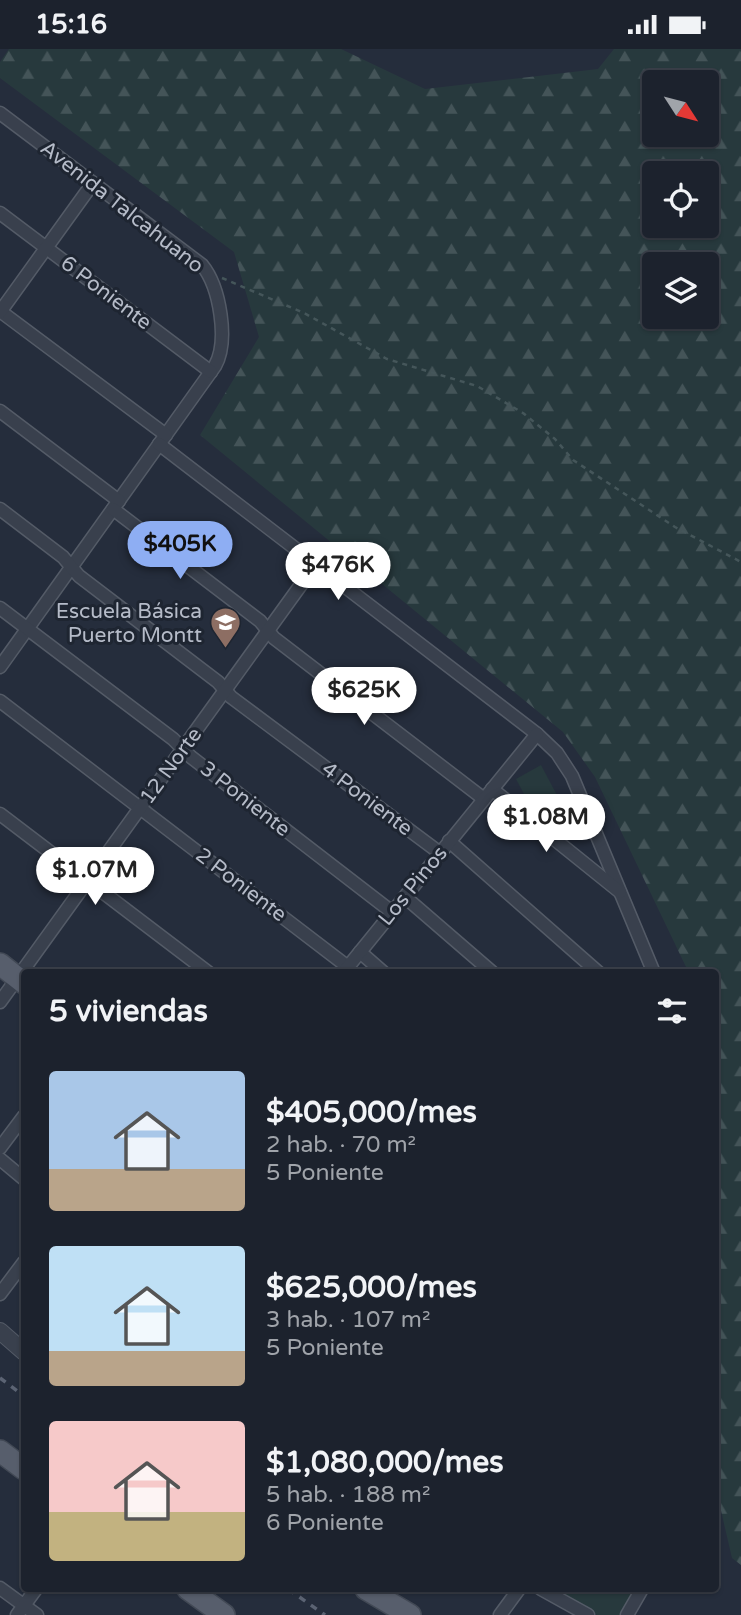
<!DOCTYPE html>
<html lang="es">
<head>
<meta charset="utf-8">
<style>
  body { margin:0; font-family:"Varela Round",sans-serif; background:#292f39; color:#f1f3f6; height:100vh; display:flex; flex-direction:column; font-size:26px; white-space:nowrap }
  * { box-sizing:border-box; margin:0 }
  p { font-size:23px; color:#a0a4aa }
  .icon { flex:none; width:38px; height:38px; fill:none; stroke:currentColor; stroke-width:2; stroke-linecap:round; stroke-linejoin:round }
  .map { position:relative; flex:1; overflow:hidden }
  .details { position:absolute; left:21px; top:920px; width:698px; height:623px; display:flex; flex-direction:column; background:#1c222d; border-radius:7px; box-shadow:0 2px 5px #0004,0 0 0 2px #3a3f49 }
  .details>* { flex:none }
  .needle { width:46px; rotate:126deg }
  .fabs { position:absolute; left:642px; top:21px; display:grid; gap:14px }
  .fabs a { display:grid; place-items:center; width:77px; height:77px; border-radius:7px; background:#1c222d; box-shadow:0 2px 5px #0004,0 0 0 2px #3a3f49; font-size:35px }
  .price { position:absolute; translate:-50% -60px; padding:0 16px; border-radius:24px; background:#fff; color:#222; font-size:23px; line-height:46px; filter:drop-shadow(0 2px 4px #0008) }
  .price::after { content:''; position:absolute; left:50%; top:42px; width:21px; height:16px; margin-left:-10px; background:inherit; clip-path:polygon(0 0,100% 0,50% 100%) }
  .price.selected { background:#8eaef3; color:#111 }
  ul { padding:0; list-style:none }
  li { display:flex; align-items:center; gap:21px; height:175px; padding:0 28px }
  li span { display:grid; place-items:center; flex:none; width:196px; height:140px; border-radius:7px; color:#555 }
  li>.icon { margin-inline-start:auto }
  span .icon { width:84px; height:84px; fill:#fffc; stroke-width:1 }
  li b { font-size:30px }
  h2 { display:flex; justify-content:space-between; align-items:center; height:84px; padding:0 28px; font-size:30px }
  .status { display:flex; justify-content:space-between; align-items:center; height:49px; padding:0 35px; background:#1c222d; direction:ltr }
  .status svg { height:19px; fill:currentColor }
  .map>svg:first-child { display:block }
  .green { fill:#27393d }
  .forest { fill:url(#forest-firs); fill-rule:evenodd }
  .lines { fill:none; stroke-linecap:round; stroke-linejoin:round }
  .minor-casing { stroke:#545b67; stroke-width:15 }
  .tertiary-casing { stroke:#545b67; stroke-width:18 }
  .primary-casing { stroke:#424955; stroke-width:24 }
  .path { stroke:#45565a; stroke-width:2.5; stroke-dasharray:5 5; stroke-linecap:butt }
  .minor { stroke:#39404d; stroke-width:12 }
  .tertiary { stroke:#39404d; stroke-width:16 }
  .primary { stroke:#575e6c; stroke-width:21 }
  .rail { stroke:#5b6373; stroke-width:3.5; stroke-dasharray:7 7; stroke-linecap:butt }
  .labels { text-anchor:middle; dominant-baseline:central; stroke-width:6; stroke-linejoin:round; paint-order:stroke }
  .street-label { font-size:21px; fill:#b5bbc8; stroke:#1e2531 }
  .poi-label { font-size:21px; fill:#b5bbc8; stroke:#1e2531; text-anchor:end }
</style>
</head>
<body>
<div class="status"><b>15:16</b><svg viewBox="0 0 49 12"><path d="M0 12V9h3v3zM5 12V6h3v6zM10 12V3h3v9zM15 12V0h3v12zM26 1h20v11H26zM47 4h2v5h-2z"/></svg></div>
<div class="map">
<svg width="741" height="1566" viewBox="0 0 741 1566">
  <defs>
    <pattern id="forest-firs" width="22" height="20" patternUnits="userSpaceOnUse" patternTransform="scale(1.75)"><rect width="22" height="20" fill="#27393d"/><path d="M5 1l3.5 6h-7zM16 11l3.5 6h-7z" fill="#445458"/></pattern>
  </defs>
  <rect width="100%" height="100%" fill="#252d3c"/>
  <g class="green">
    <path d="M541,716L567,765L542,779L516,730Z"/>
    <path d="M568,1540H634L620,1566H597L566,1551L565,1544Z"/>
  </g>
  <path class="forest" d="M9,0H341L425,40L598,20L614,0H741V1516L732,1509L719,1453L716,1450V924H687V920L595,728L563,683L200,386L259,288L234,203L0,29V13ZM654,33H707V86H654ZM654,124H707V177H654ZM654,215H707V268H654Z"/>
  <g class="lines">
    <defs>
      <g id="minor">
        <path d="M0,64L202,216C220,238 229,292 215,317L0,618"/>
        <path d="M0,164L211,323"/>
        <path d="M0,262L166,386"/>
        <path d="M0,263L93,134"/>
        <path d="M0,362L119,452"/>
        <path d="M159,395L537,685L557,704L572,727L654,924"/>
        <path d="M0,460L63,508L79,527L218,633L231,648L440,804"/>
        <path d="M113,460L260,572L274,589L484,750"/>
        <path d="M0,559L173,690L191,708L392,863"/>
        <path d="M0,652L348,918"/>
        <path d="M492,740L620,843"/>
        <path d="M0,765L209,924"/>
        <path d="M449,792L599,924"/>
        <path d="M405,848L493,924"/>
        <path d="M360,903L384,924"/>
        <path d="M343,924L537,685"/>
        <path d="M0,953L316,515"/>
        <path d="M0,1099L24,1067"/>
        <path d="M0,1110L24,1130"/>
        <path d="M0,1245L24,1213"/>
        <path d="M0,1539L37,1566"/>
        <path d="M541,1540L588,1566"/>
        <path d="M17,1566L36,1540"/>
        <path d="M500,1566L519,1540"/>
        <path d="M627,1566L642,1540"/>
      </g>
      <path id="tertiary" d="M0,1282L24,1303"/>
      <g id="primary">
        <path d="M0,915L24,934"/>
        <path d="M0,1402L24,1420"/>
        <path d="M188,1540L224,1566"/>
        <path d="M366,1540L410,1566"/>
      </g>
    </defs>
    <use href="#minor" class="minor-casing"/>
    <use href="#tertiary" class="tertiary-casing"/>
    <use href="#primary" class="primary-casing"/>
    <path class="path" d="M222,229L304,264L387,310L477,337L523,364L555,390L573,411L675,478L741,513"/>
    <use href="#minor" class="minor"/>
    <use href="#tertiary" class="tertiary"/>
    <use href="#primary" class="primary"/>
    <g class="rail">
      <path d="M0,1329L24,1347"/>
      <path d="M288,1540L325,1566"/>
    </g>
  </g>
  <defs>
    <symbol id="school-pin" viewBox="-11 -11 22 30"><path d="M0 17L-7.5 6A9.5 9.5 0 1 1 7.5 6Z" fill="#8d6e63" stroke="#1e2531"/><path d="M0-5L7-2L0 1L-7-2ZM-4 1L0 2.5L4 1V4Q0 6-4 4Z" fill="#fff"/></symbol>
  </defs>
  <g fill-rule="evenodd">
    <use href="#school-pin" x="208" y="556" width="35" height="47"/>
  </g>
  <g class="labels">
    <g class="street-label">
      <text transform="translate(122 158) rotate(38)">Avenida Talcahuano</text>
      <text transform="translate(106 244) rotate(37)">6 Poniente</text>
      <text transform="translate(171 717) rotate(-54)">12 Norte</text>
      <text transform="translate(245 750) rotate(38)">3 Poniente</text>
      <text transform="translate(367 750) rotate(37)">4 Poniente</text>
      <text transform="translate(241 836) rotate(37)">2 Poniente</text>
      <text transform="translate(413 837) rotate(-51)">Los Pinos</text>
    </g>
    <g class="poi-label">
      <text x="202" y="562">Escuela Básica<tspan x="202" dy="24">Puerto Montt</tspan></text>
    </g>
  </g>
</svg>
<div class="fabs">
<a><svg class="needle" viewBox="-14 -14 28 28"><path d="M0-13l5 13h-10z" fill="#e53935"/><path d="M0 13l5-13h-10z" fill="#a0a4aa"/></svg></a>
<a><svg class="icon" aria-label="locate" viewBox="0 0 24 24"><circle cx="12" cy="12" r="6"/><path d="M12 2v4M12 18v4M2 12h4M18 12h4"/></svg></a>
<a><svg class="icon" aria-label="layers" viewBox="0 0 24 24"><path d="M12 4l9 5-9 5-9-5zM3 14l9 5 9-5"/></svg></a>
</div>
<b class="price selected" style="left:180px;top:532px">$405K</b>
<b class="price" style="left:338px;top:553px">$476K</b>
<b class="price" style="left:364px;top:678px">$625K</b>
<b class="price" style="left:546px;top:805px">$1.08M</b>
<b class="price" style="left:95px;top:858px">$1.07M</b>
<section class="details">
<h2>5 viviendas<svg class="icon" aria-label="filters" viewBox="0 0 24 24"><path d="M4 7h16M4 17h16"/><circle cx="9" cy="7" r="2"/><circle cx="15" cy="17" r="2"/></svg></h2>
<ul>
<li><span style="background:linear-gradient(#a9c7e8 70%,#b9a48a 0)"><svg class="icon" aria-label="home" viewBox="0 0 24 24"><path d="M3 11l9-7 9 7M6 9v11h12V9"/></svg></span><div><b>$405,000/mes</b><p>2 hab. · 70 m²</p><p>5 Poniente</p></div></li>
<li><span style="background:linear-gradient(#bfe0f5 75%,#b9a48a 0)"><svg class="icon" aria-label="home" viewBox="0 0 24 24"><path d="M3 11l9-7 9 7M6 9v11h12V9"/></svg></span><div><b>$625,000/mes</b><p>3 hab. · 107 m²</p><p>5 Poniente</p></div></li>
<li><span style="background:linear-gradient(#f6c9c9 65%,#c2b280 0)"><svg class="icon" aria-label="home" viewBox="0 0 24 24"><path d="M3 11l9-7 9 7M6 9v11h12V9"/></svg></span><div><b>$1,080,000/mes</b><p>5 hab. · 188 m²</p><p>6 Poniente</p></div></li>
</ul>
</section>
</div>
</body>
</html>
